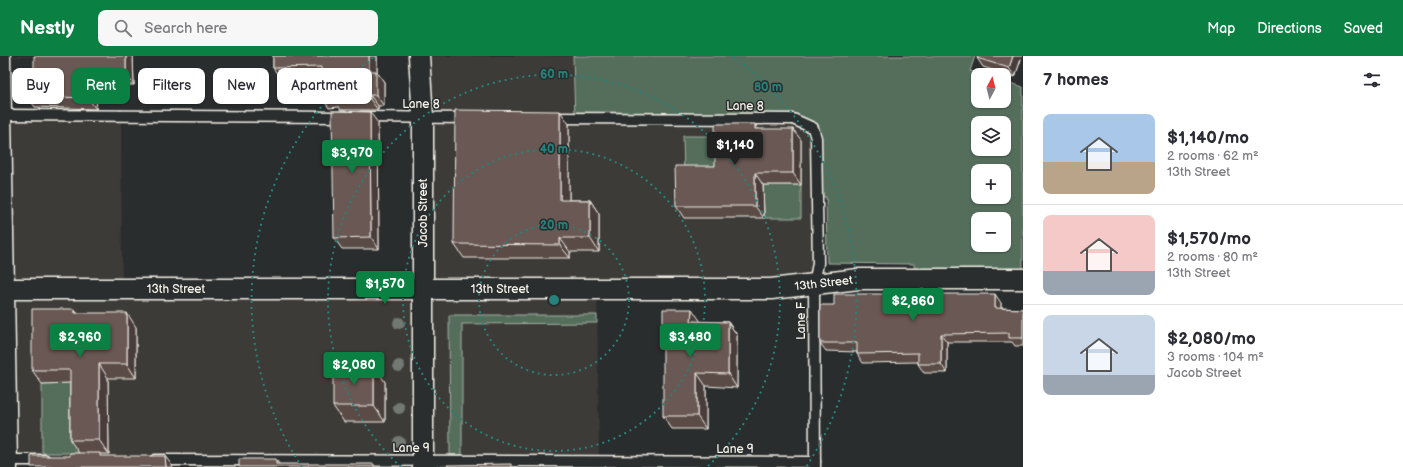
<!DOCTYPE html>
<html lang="en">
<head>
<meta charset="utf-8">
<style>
  body { margin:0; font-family:"Balsamiq Sans",sans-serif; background:#f7f7f7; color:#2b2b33; height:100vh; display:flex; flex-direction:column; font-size:15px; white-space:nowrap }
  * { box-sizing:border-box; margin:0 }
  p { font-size:13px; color:#7c7c81 }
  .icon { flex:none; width:22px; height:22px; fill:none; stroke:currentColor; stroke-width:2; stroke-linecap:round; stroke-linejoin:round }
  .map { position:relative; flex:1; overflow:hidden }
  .details { display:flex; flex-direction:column; background:#fff; width:380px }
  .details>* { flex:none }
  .hud { position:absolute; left:12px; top:12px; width:380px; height:36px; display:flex; gap:8px }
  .needle { width:26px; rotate:7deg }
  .tools { position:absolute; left:971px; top:12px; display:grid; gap:8px }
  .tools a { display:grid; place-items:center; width:40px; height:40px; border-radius:8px; background:#fff; box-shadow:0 1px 3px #0004; font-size:20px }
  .price { position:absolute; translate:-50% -34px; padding:0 9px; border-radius:4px; background:#0b8043; color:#fff; font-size:13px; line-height:26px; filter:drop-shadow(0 1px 2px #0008) }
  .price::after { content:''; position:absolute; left:50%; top:24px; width:12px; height:9px; margin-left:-6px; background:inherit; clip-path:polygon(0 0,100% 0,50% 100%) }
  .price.on { background:#222; color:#fff }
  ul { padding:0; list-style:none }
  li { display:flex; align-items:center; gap:12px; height:100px; padding:0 20px }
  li+li { border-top:1px solid #e1e1e2 }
  li span { display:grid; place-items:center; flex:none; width:112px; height:80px; border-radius:8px; color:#555 }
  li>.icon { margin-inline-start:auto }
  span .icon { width:48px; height:48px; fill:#fffc; stroke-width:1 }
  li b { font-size:17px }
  h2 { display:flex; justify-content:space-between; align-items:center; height:48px; padding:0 20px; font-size:17px }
  .pill { padding:0 14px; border-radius:8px; background:#fff; box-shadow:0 1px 3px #0004; font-size:14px; line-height:36px }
  .pill.on { background:#0b8043; color:#fff }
  header { display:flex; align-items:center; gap:24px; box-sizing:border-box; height:56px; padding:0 20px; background:#0b8043; color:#fff }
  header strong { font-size:19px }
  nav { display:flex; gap:22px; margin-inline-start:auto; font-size:14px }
  .search { width:280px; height:36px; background:#f7f7f7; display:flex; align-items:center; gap:10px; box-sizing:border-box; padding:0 14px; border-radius:8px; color:#7c7c81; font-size:15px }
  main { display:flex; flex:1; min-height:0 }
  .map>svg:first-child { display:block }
  .built { fill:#3d3a39 }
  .green { fill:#556e5c; stroke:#a4b0a2; fill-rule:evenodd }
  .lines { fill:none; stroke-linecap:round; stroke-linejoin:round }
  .lane-casing { stroke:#f4f1e8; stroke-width:13 }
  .street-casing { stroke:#f4f1e8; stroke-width:23 }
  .lane { stroke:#2a2d2e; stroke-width:10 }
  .street { stroke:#2a2d2e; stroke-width:20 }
  .tree { fill:#727872 }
  .wall { fill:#5a4c47; stroke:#f4f1e8 }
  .shaded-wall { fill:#4a3e3a; stroke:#f4f1e8 }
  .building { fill:#695853; stroke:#f4f1e8 }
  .ring { fill:none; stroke:#26827a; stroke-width:2; stroke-dasharray:2 4 }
  .labels { text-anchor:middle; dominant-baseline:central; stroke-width:3; stroke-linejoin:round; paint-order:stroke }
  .street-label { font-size:12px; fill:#f4f1e8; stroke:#2a2d2e }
  .centre { fill:#26827a; stroke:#2a2d2e; stroke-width:2 }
  .ring-label { font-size:12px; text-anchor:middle; font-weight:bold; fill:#26827a; stroke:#2a2d2e; stroke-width:3; stroke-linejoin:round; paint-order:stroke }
</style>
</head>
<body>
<header>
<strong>Nestly</strong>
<div class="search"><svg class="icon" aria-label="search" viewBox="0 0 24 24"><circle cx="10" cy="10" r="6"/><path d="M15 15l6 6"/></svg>Search here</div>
<nav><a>Map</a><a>Directions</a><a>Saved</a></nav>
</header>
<main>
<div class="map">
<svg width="1023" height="411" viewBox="0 0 1023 411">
  <rect width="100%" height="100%" fill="#2a2d2e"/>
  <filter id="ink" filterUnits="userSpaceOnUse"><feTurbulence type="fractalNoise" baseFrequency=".025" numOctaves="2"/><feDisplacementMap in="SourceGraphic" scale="8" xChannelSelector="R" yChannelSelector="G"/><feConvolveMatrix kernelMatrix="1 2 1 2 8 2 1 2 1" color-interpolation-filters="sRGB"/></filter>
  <g filter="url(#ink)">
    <path class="built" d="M0,0H152L5,1L1,59L121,60L122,233H423L419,0H573L575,61L793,63L813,72L814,229L597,233L599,405H450L423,411H0Z"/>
    <g class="green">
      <path d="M573,0H975L970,15L983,19H978V45H1004V25L1023,31V223H915L914,208L827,207L826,141H817L816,82L805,67L575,62ZM978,67H1004V93H978ZM978,115H1004V141H978ZM978,163H1004V189H978Z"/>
      <path d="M683,80H723V121L684,122Z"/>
      <path d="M763,129H801V162H764Z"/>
      <path d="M449,259H597V267L462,268V399H450Z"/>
      <path d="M80,322V397H42V328L67,327Z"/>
    </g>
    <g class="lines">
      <defs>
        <g id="lane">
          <path d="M1,59L345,61"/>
          <path d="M361,61L467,62"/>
          <path d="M551,62L793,63L813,72L816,82L818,207L814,229L815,411"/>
          <path d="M7,404H45"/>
          <path d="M155,404L815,406"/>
        </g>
        <g id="street">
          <path d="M0,0L7,411"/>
          <path d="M419,0L423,61V411"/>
          <path id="s1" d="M0,233H771L859,223H1023"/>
        </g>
      </defs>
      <use href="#lane" class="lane-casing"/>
      <use href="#street" class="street-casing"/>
      <use href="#lane" class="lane"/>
      <use href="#street" class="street"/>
    </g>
    <g class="tree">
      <circle cx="399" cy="267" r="6"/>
      <circle cx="399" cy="310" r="6"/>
      <circle cx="399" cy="352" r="6"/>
      <circle cx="399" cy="386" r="6"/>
    </g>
    <g class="wall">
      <path d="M133,0L134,29H108V44L97,43L96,53L35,51L27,40L34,16Z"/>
      <path d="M273,0H377V16L384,26V50H378V54H341L339,51L329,52L321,40V23H281L273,12Z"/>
      <path d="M978,0H1022L1015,21L983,11L977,2Z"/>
      <path d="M378,67L379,193H342L334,182Z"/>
      <path d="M569,68V144H590L599,158V196H570V202H464L454,188Z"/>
      <path d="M755,68L758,73L801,84V129H763L764,162H684L676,150Z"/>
      <path d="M1001,247V252L1023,253V290H1015L1012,286H947V317H924L918,308V306L863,307L857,298V296L826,295L820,287L834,249Z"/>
      <path d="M74,253L77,257L136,271V322H108L109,398H100L70,400L79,397L70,384V327L42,328L32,314Z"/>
      <path d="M700,266H728L737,279V332L706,330V373H672L663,360Z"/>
      <path d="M374,310L385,326V366H344L333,350Z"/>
    </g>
    <g class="shaded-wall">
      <path d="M126,0H133L134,29L126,18Z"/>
      <path d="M369,0H377V16L384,26V50L376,39L369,15Z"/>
      <path d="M1013,0H1022L1015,21L1009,12Z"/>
      <path d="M100,18L108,29V44L101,33Z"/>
      <path d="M89,32L97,43L96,53L88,42Z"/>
      <path d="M370,39L378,50V54L370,43Z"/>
      <path d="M560,55L569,68V158L560,144Z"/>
      <path d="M370,56L378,67L379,193L371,181Z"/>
      <path d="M755,68L763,80L755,73Z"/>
      <path d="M793,73L801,84V129L793,117Z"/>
      <path d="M755,117L763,129L764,162L755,150Z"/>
      <path d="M590,144L599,158V196L590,182Z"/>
      <path d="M560,182L570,196V202L560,189Z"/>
      <path d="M995,238L1001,247V261L995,252Z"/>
      <path d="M692,253L701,266L691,265Z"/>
      <path d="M127,257L136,271V322L127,308Z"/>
      <path d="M728,266L737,279V332L728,318Z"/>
      <path d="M941,278L947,286V317L941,308Z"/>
      <path d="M99,308L108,322L109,398L99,384Z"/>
      <path d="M374,310L385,326V366L374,350Z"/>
      <path d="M697,317L706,330V373L697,360Z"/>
      <path d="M165,400L173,411H166Z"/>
      <path d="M276,403L281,411L276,408Z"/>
    </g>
    <g class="building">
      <path d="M34,0H126V18H100L101,33L89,32L88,42L27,40V16H34Z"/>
      <path d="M273,0H369V15H376V39H370V43H333V40H321V11L273,12Z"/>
      <path d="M978,0H1013L1009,12L977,2Z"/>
      <path d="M455,54L560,55V144H590V182H560V189L454,188Z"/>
      <path d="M332,55L370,56L371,181L334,182Z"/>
      <path d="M715,68H755V73H793V117H755V150H676L675,110H715Z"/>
      <path d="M834,238H995V252L1023,253V282H1009V277L941,278V308H918V297L857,298V287H820V249H834Z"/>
      <path d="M32,253H74L75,257H127V308H99V384H70V314H32Z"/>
      <path d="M663,253H692L691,265L728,266V318L697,317V360H663Z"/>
      <rect x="333" y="310" width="41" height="40"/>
      <path d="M70,397H100V400H165L166,411H31V400H70Z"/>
      <path d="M239,403H276V408H374V411H239Z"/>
      <path d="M511,408V411H449L447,409Z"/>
    </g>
  </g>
  <g class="ring">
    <circle cx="554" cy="244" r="75"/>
    <circle cx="554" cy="244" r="151"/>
    <path d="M401 411A226 226 0 1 1 707 411"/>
    <path d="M302 411A302 302 0 0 1 374 1M734 1A302 302 0 0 1 806 411"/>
  </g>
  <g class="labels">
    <g class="street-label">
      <text x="421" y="48">Lane 8</text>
      <text x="745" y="50">Lane 8</text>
      <text transform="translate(423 157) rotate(-90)">Jacob Street</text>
      <text stroke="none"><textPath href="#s1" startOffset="824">13th Street</textPath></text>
      <text stroke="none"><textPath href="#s1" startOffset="176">13th Street</textPath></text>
      <text stroke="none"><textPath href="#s1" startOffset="500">13th Street</textPath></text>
      <text transform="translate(801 265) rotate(-90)">Lane F</text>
      <text x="411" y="392">Lane 9</text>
      <text x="735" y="393">Lane 9</text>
    </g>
  </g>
  <circle cx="554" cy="244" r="6" class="centre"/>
  <g class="ring-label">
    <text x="554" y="22">60 m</text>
    <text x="768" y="35">80 m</text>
    <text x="554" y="97">40 m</text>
    <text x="554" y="173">20 m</text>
  </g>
</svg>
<div class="tools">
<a><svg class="needle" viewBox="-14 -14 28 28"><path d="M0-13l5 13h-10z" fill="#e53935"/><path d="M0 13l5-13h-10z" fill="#7c7c81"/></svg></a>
<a><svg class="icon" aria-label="layers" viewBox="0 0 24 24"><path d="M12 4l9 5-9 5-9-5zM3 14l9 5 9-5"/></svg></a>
<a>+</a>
<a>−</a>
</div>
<b class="price on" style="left:735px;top:110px">$1,140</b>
<b class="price" style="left:352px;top:118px">$3,970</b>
<b class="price" style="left:385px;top:249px">$1,570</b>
<b class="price" style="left:913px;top:266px">$2,860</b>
<b class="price" style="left:80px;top:302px">$2,960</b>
<b class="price" style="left:690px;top:302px">$3,480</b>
<b class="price" style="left:354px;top:330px">$2,080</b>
<div class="hud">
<a class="pill">Buy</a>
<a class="pill on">Rent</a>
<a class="pill">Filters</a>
<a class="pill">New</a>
<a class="pill">Apartment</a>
</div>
</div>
<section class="details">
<h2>7 homes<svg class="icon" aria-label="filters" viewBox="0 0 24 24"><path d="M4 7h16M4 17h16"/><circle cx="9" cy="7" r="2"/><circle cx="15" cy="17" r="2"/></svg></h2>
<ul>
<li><span style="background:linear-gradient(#a9c7e8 60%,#b9a48a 0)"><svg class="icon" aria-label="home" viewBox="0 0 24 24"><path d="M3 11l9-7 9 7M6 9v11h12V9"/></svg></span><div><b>$1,140/mo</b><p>2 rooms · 62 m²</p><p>13th Street</p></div></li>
<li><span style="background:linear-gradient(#f6c9c9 70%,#9aa5b1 0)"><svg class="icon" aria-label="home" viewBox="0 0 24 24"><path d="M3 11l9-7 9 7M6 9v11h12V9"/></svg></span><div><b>$1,570/mo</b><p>2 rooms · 80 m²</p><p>13th Street</p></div></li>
<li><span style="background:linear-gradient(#c9d6e8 75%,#9aa5b1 0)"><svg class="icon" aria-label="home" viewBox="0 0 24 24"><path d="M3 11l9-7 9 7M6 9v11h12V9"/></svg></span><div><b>$2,080/mo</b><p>3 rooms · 104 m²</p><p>Jacob Street</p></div></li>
</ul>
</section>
</main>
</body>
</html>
